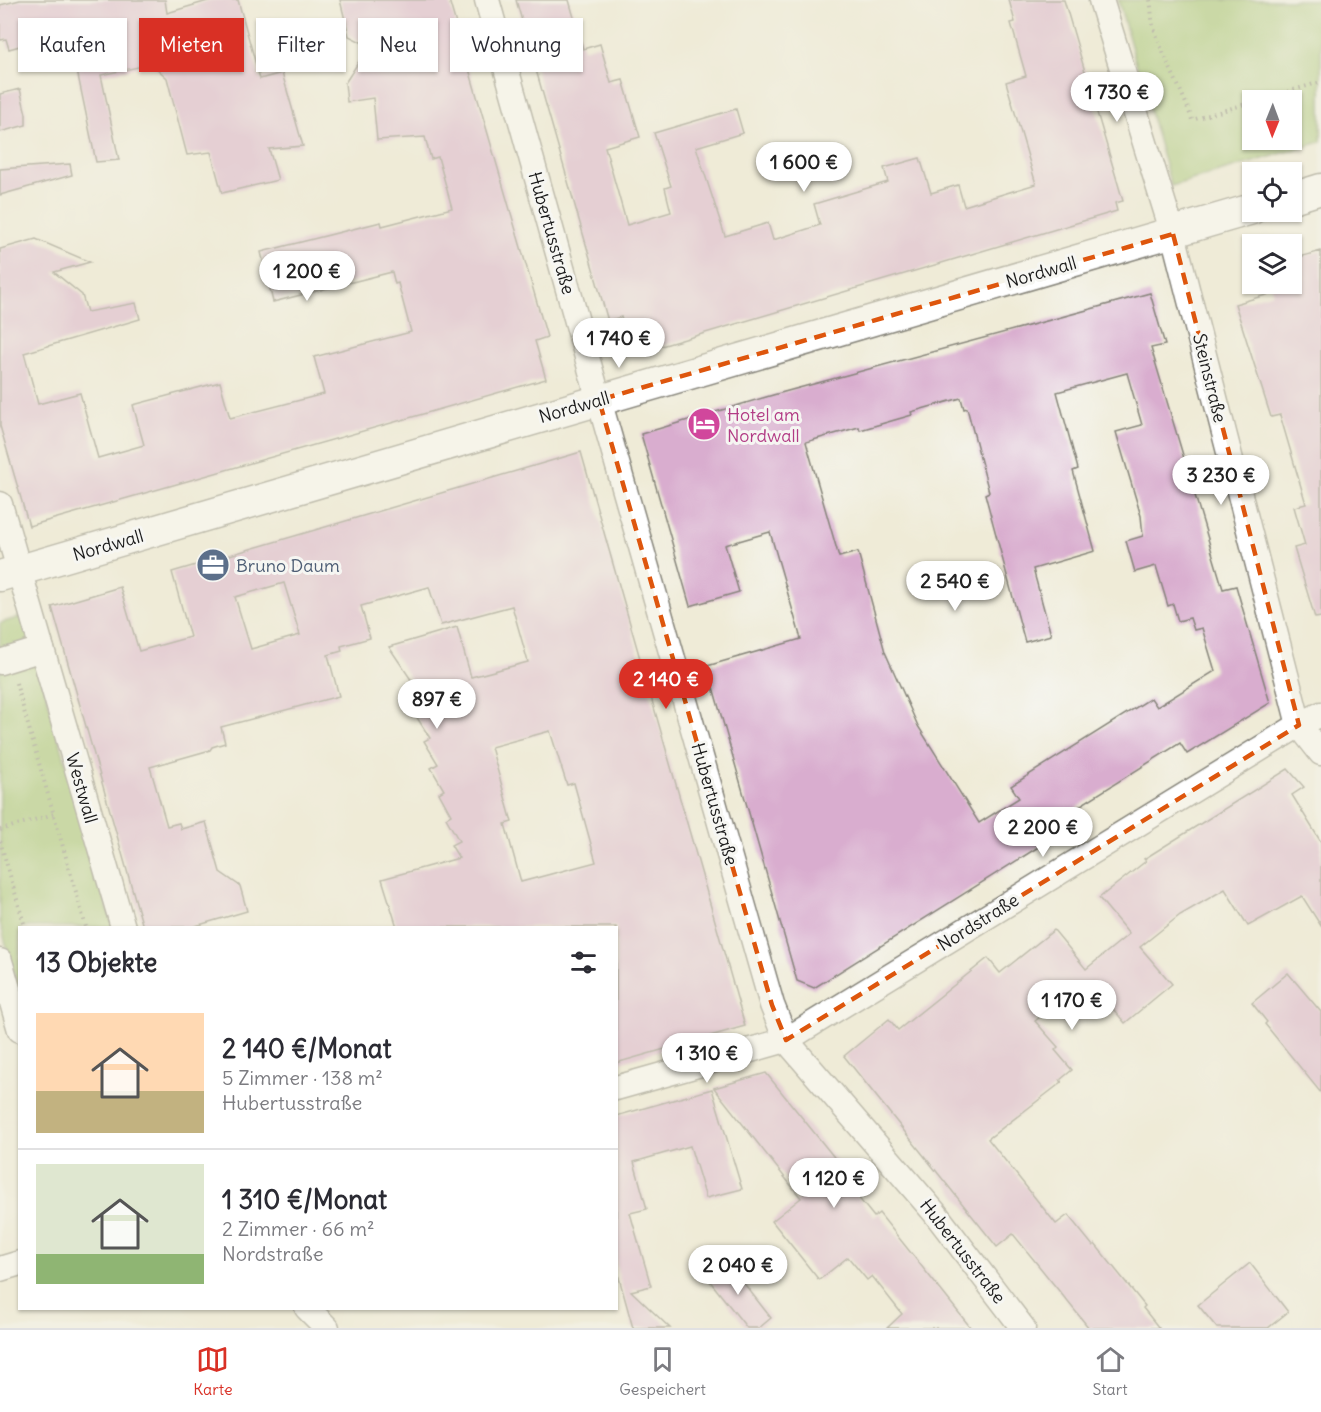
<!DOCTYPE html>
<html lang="de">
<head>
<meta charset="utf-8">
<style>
  body { margin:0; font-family:Delius,sans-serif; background:#f2f2f3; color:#2b2b33; height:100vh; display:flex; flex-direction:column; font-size:22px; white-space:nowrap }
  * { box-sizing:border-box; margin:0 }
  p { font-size:20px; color:#7c7c81 }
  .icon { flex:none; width:33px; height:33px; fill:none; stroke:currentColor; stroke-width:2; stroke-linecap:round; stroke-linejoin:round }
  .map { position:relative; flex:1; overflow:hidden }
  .side { position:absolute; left:18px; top:926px; width:600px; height:384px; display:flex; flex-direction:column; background:#fff; border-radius:0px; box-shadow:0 2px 4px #0004 }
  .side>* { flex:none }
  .hud { position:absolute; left:18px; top:18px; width:600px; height:54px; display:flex; gap:12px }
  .needle { width:39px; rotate:181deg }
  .tools { position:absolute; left:1242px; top:90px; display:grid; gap:12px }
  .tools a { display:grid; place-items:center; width:60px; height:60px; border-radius:0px; background:#fff; box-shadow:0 2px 4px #0004; font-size:30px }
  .price { position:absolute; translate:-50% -51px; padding:0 14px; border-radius:21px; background:#fff; color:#222; font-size:20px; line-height:39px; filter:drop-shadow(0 2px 3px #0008) }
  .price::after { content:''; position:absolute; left:50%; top:36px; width:18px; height:14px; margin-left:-9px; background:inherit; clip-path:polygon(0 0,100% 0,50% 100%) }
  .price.selected { background:#d93025; color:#fff }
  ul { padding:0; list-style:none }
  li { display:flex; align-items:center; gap:18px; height:150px; padding:0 18px }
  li+li { border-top:2px solid #e1e1e2 }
  li span { display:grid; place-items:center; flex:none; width:168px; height:120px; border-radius:0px; color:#555 }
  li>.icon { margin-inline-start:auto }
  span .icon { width:72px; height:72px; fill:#fffc; stroke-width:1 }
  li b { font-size:26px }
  h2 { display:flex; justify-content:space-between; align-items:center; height:72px; padding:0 18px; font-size:26px }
  .tag { padding:0 21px; border-radius:0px; background:#fff; box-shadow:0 2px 4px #0004; font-size:21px; line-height:54px }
  .tag.selected { background:#d93025; color:#fff }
  .menu { display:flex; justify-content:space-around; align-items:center; height:84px; border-top:2px solid #e1e1e2; background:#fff; font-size:16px; color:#7c7c81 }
  .menu a { display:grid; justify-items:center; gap:3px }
  .menu .selected { color:#d93025 }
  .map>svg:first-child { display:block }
  .green { fill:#9ec26b; stroke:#5d6f44; stroke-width:1.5; fill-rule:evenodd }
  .building { fill:#d9adcf; fill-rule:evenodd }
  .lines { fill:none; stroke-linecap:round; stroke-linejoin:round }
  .minor-casing { stroke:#86847a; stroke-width:27 }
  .tertiary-casing { stroke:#86847a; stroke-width:33 }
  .path { stroke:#86847a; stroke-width:4; stroke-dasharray:1.5 4.5; stroke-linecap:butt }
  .minor { stroke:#fff; stroke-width:24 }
  .tertiary { stroke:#fff; stroke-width:30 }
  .marked { fill:none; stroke:#de560d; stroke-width:4.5; stroke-dasharray:12 8; stroke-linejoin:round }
  .labels { text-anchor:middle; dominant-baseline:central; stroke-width:6; stroke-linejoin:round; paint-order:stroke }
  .street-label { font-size:18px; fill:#1c1c1c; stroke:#f6f6f2 }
  .hotel-label { font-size:18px; fill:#b23c85; stroke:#f6f6f2; text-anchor:start }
  .service-label { font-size:18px; fill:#4e5e75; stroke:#f6f6f2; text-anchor:start }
</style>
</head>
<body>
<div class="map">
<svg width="1321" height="1328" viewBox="0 0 1321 1328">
  <rect width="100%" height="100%" fill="#f6f6f2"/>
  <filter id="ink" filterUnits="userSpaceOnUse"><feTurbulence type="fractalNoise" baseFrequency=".0167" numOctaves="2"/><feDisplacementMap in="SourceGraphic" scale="12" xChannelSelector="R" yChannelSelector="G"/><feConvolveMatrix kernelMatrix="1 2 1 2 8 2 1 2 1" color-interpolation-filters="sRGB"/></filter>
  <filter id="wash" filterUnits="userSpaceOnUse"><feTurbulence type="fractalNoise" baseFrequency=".008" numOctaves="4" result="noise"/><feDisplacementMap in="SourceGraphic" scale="24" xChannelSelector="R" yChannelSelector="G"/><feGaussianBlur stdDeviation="1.35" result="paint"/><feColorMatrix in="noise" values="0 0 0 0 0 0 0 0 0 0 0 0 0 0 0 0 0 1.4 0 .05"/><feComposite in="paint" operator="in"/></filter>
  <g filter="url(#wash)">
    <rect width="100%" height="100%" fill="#efebd7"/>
    <g class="green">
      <path d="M1118,0H1321V142L1171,186ZM1252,100H1292V140H1252Z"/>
      <path d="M24,616L113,927H20L19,991L0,923V623Z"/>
    </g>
    <g id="blocks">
      <g class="building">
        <path d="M20,0H165L167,13L211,0H238L260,79L282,73L303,146L269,149L278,180L222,193L211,152L187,155L167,78L152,64L101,75L119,160L96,162L69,32L9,49L6,39L0,40V5Z"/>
        <path d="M340,0H449L547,337L535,341L546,379L29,526L0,426V249L36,239L90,262L54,272L82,295L87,312L136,303L140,319L24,353L38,404L80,393L98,458L144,445L133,405L220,382L230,418L324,394L314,357L411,332L398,283L395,284L392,272L273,302L261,252L381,222L382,226L452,208L438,157L431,159L425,137L377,140L373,98L347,102L345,83L369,46L349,36Z"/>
        <path d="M516,0H569L583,49L600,44L611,83L623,80L640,137L605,147L627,225L671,212L665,188L671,186L654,133L736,109L743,133L696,147L725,236L768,223L773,240L820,225L814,204L888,182L884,168L920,158L931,193L958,185L964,206L1036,184L1006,82L1026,76L1011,23L1015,22L1009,0H1064L1123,201L1115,203L1117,211L631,355L621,317L608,321Z"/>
        <path d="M20,89L26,114V125L0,132V94Z"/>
        <path d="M70,164L72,175L0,195V169Z"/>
        <path d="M1321,251V617L1315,618L1294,548L1305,545L1294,507L1306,504L1280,415L1271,417L1235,304L1273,293L1270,284H1292V259Z"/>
        <path d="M1150,293L1165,345L1151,348L1223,589L1236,586L1270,703L1187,754L1180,743L1041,830L1048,841L814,988L797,981L707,666L801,639L770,532L725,545L739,592L690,606L641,434L773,395ZM1127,373L1142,425L1116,432L1141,516L1143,536L1126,541L1135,572L1156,566L1168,606L1173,604L1178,621L1190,618L1194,630L1202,628L1215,671L1157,707L1151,698L1011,786L1019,798L979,823L918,726L885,652L858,552L839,557L806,442L859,427L860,430L912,415L911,412L961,398L964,409L967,408L989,492L985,494L1025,642L1051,635L1033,569L1095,551L1073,471L1078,469L1057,392Z"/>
        <path d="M581,452L745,1026L616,1063V927H397L382,879L459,858L451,845L459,841L446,818L451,815L439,793L444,790L431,768L438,764L424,741L430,738L416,716L422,713L409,691L416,687L389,647L457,627L471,677L528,662L512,606L441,625L429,587L361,606L370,638L341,646L342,651L328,655L339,696L221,727L225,743L212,747L210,750L150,767L167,826L179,823L181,829L206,822L220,872L240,886L247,911L192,927H143L52,607L120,587L139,651L190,637L172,572ZM284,583L300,635L251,649L235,597ZM550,731L567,785L574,783L596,862L521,882L505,824L512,822L491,747Z"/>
        <path d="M1288,769L1304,787L1292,795L1321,842V926L1302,896L1248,926L1225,889L1180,915L1140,947L1172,984L1125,1023L1091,983L1077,994L1074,990L1035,1021L1058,1047L1055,1050L1072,1070L1060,1080L1062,1082L988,1139L1056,1224L1068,1215L1093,1246L1095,1244L1145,1306L1143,1308L1159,1328H1089L1013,1234L997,1247L844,1056L889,1019L898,1030L988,958L1000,973L1054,930L1086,969L1129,934L1099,898L1146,861L1144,859Z"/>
        <path d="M1288,973L1321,1012V1093L1265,1024L1267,1022L1252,1003Z"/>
        <path d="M766,1073L850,1177L845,1181L874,1217L879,1213L971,1328H887L902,1314L872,1276L867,1280L848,1257L819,1280L772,1221L801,1198L714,1088Z"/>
        <path d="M712,1089L742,1189L706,1198L690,1146L634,1162L647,1209L630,1213L651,1286L631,1291L670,1328H633L616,1267V1116Z"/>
        <path d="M725,1259L771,1318L759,1328H747L705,1275Z"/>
        <path d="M1250,1263L1288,1312L1268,1328H1217L1198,1305Z"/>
      </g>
    </g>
  </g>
  <g filter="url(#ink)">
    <use href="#blocks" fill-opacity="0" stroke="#86847a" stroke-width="1.5"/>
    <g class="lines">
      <defs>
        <g id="minor">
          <path d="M487,0L599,400L772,1005L786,1040L935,1213L1023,1328"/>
          <path d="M1101,0L1173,234L1299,725L1321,753"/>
          <path d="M0,504L42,649"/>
          <path d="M0,662L42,649L123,927"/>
          <path d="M0,961L20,1030"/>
          <path d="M616,1088L786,1040L1299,725L1321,714"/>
          <path d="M0,1269L20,1263"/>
          <path d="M307,1308L327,1328"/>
        </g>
        <g id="tertiary">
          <path d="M1292,198L1321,189"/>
          <path d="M0,576L1252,209"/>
        </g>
      </defs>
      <use href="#minor" class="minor-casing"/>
      <use href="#tertiary" class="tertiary-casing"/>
      <g class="path">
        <path d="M1150,0C1152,9 1151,20 1154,28C1164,60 1182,89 1192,120L1252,102"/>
        <path d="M1259,100L1321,82"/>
        <path d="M16,683L86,927"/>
        <path d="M0,830L54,814"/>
        <path d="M0,841L25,927"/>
      </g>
      <use href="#minor" class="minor"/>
      <use href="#tertiary" class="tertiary"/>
    </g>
  </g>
  <path d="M0 0H1321V1328H0ZM1173,234L1299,725L786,1040L772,1005L599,400Z" fill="#efebd7" fill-opacity=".55" fill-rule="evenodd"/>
  <path class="marked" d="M1173,234L1299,725L786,1040L772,1005L599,400Z"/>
  <defs>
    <symbol id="hotel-disc" viewBox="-11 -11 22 22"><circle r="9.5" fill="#d1479c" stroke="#f6f6f2"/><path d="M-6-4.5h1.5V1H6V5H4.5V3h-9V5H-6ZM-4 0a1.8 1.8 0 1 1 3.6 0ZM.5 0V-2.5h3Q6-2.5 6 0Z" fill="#fff"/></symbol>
    <symbol id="office-disc" viewBox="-11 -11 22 22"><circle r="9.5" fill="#5c6f8a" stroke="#f6f6f2"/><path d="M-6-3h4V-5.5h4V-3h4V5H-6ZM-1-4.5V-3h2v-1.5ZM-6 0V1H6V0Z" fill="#fff"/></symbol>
  </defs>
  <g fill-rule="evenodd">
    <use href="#hotel-disc" x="685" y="405" width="38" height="38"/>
    <use href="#office-disc" x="194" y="546" width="38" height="38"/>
  </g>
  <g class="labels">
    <g class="street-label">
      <text transform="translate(552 233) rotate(74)">Hubertusstraße</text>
      <text transform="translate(1041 272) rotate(-16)">Nordwall</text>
      <text transform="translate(1210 378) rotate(76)">Steinstraße</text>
      <text transform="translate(574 407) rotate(-16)">Nordwall</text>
      <text transform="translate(108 545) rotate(-16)">Nordwall</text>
      <text transform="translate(82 788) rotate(74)">Westwall</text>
      <text transform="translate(715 804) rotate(74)">Hubertusstraße</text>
      <text transform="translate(978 922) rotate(-32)">Nordstraße</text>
      <text transform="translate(963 1251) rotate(52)">Hubertusstraße</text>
    </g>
    <g class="hotel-label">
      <text x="727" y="414">Hotel am<tspan x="727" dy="21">Nordwall</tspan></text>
    </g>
    <g class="service-label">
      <text x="236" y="565">Bruno Daum</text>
    </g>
  </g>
</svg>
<div class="tools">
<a><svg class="needle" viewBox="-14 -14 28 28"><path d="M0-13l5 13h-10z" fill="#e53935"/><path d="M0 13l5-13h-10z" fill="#7c7c81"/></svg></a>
<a><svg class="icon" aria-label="locate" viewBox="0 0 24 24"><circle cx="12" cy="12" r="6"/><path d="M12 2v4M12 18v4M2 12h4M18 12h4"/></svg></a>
<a><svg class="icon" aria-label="layers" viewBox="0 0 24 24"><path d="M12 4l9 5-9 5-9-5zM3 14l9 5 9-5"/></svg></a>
</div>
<b class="price" style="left:1117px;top:123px">1 730 €</b>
<b class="price" style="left:804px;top:193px">1 600 €</b>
<b class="price" style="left:307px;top:302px">1 200 €</b>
<b class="price" style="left:619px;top:369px">1 740 €</b>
<b class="price" style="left:1221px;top:506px">3 230 €</b>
<b class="price" style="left:955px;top:612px">2 540 €</b>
<b class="price selected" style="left:666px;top:710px">2 140 €</b>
<b class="price" style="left:437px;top:730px">897 €</b>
<b class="price" style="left:1043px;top:858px">2 200 €</b>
<b class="price" style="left:1072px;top:1031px">1 170 €</b>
<b class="price" style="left:707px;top:1084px">1 310 €</b>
<b class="price" style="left:834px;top:1209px">1 120 €</b>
<b class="price" style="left:738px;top:1296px">2 040 €</b>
<div class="hud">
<a class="tag">Kaufen</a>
<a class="tag selected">Mieten</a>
<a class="tag">Filter</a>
<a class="tag">Neu</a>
<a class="tag">Wohnung</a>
</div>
<section class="side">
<h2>13 Objekte<svg class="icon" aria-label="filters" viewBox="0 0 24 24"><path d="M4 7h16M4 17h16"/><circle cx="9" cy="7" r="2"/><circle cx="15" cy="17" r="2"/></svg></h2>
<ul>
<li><span style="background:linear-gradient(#ffd9b3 65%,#c2b280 0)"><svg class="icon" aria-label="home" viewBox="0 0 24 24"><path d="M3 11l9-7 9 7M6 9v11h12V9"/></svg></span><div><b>2 140 €/Monat</b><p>5 Zimmer · 138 m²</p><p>Hubertusstraße</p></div></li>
<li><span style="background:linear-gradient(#dfe7d0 75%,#8fb573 0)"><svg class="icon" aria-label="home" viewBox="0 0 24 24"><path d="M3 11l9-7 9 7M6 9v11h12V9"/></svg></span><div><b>1 310 €/Monat</b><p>2 Zimmer · 66 m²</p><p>Nordstraße</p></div></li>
</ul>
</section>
</div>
<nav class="menu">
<a class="selected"><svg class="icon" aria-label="map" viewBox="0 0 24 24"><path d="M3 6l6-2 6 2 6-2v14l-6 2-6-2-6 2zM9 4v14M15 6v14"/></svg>Karte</a>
<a><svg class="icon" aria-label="saved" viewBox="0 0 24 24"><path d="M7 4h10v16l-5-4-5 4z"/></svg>Gespeichert</a>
<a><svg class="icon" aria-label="home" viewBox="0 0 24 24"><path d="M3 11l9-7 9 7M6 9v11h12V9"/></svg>Start</a>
</nav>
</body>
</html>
